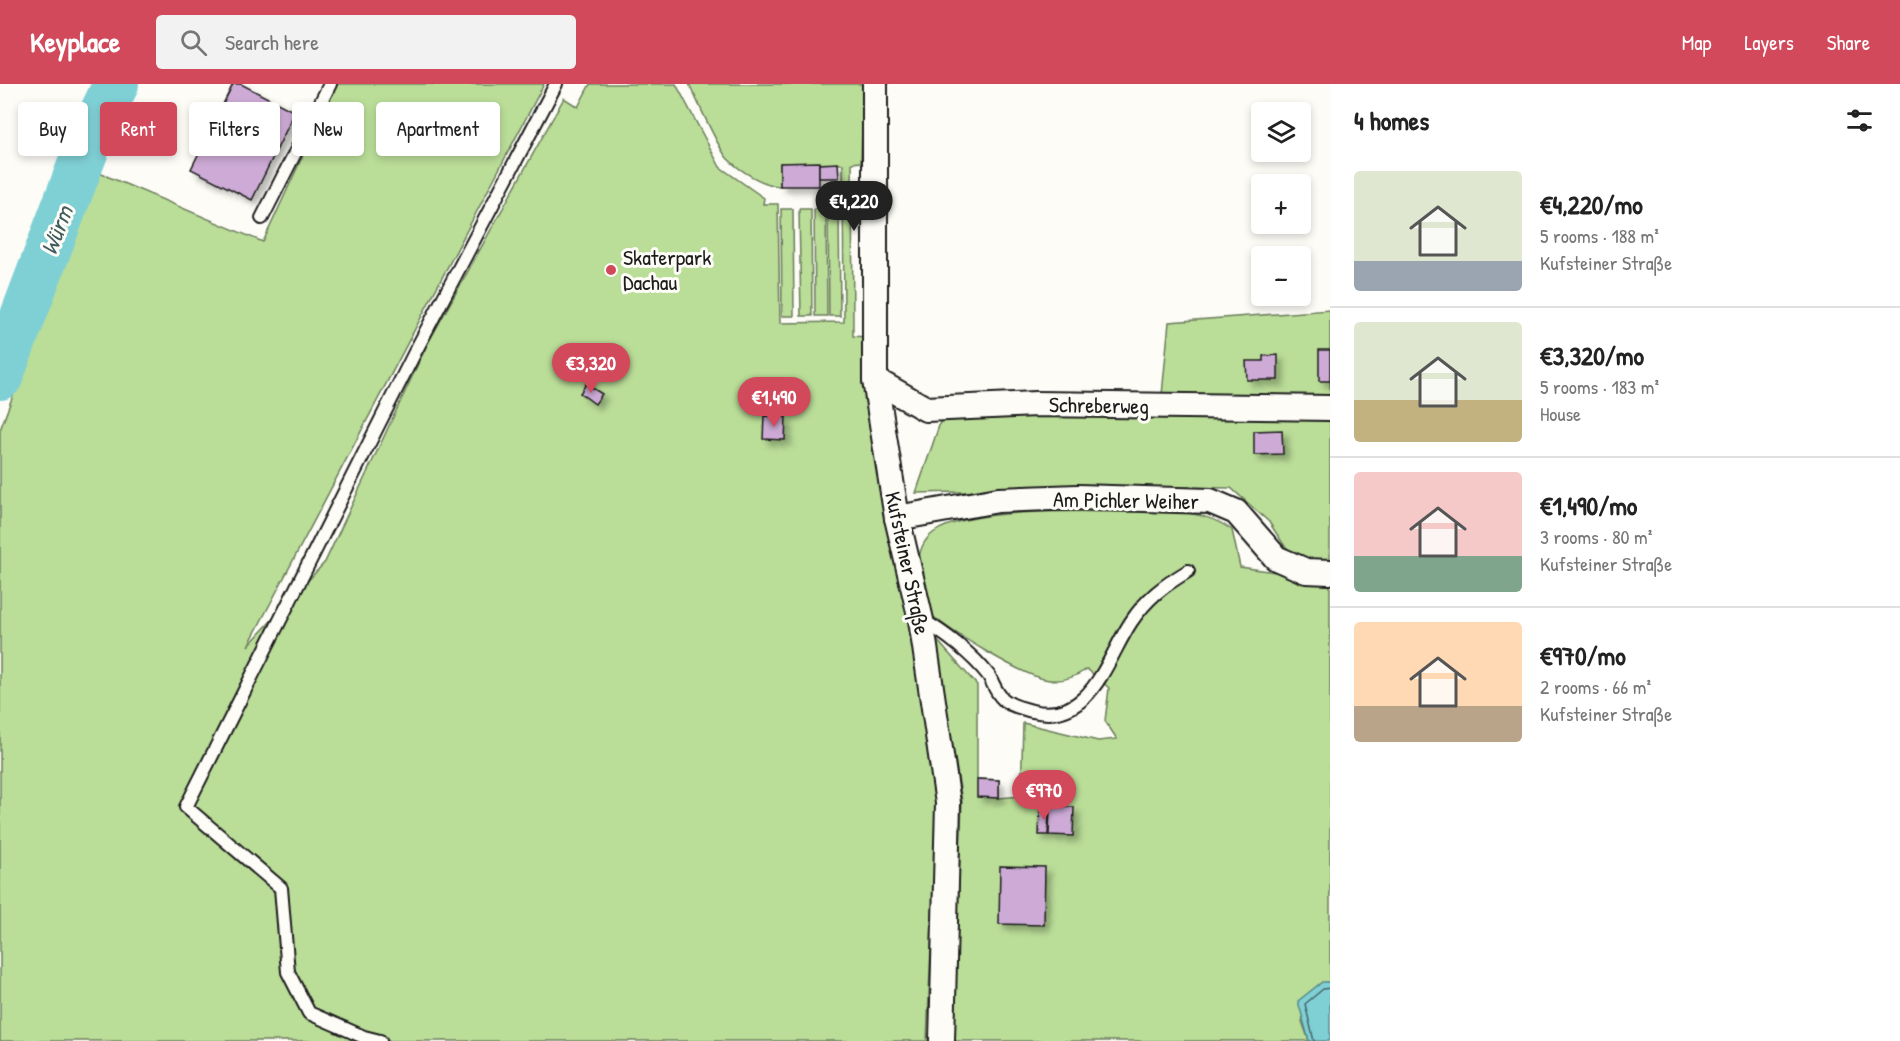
<!DOCTYPE html>
<html lang="en">
<head>
<meta charset="utf-8">
<style>
  body { margin:0; font-family:"Patrick Hand",sans-serif; background:#f2f2f2; color:#222; height:100vh; display:flex; flex-direction:column; font-size:22px; white-space:nowrap }
  * { box-sizing:border-box; margin:0 }
  p { font-size:20px; color:#767676 }
  .icon { flex:none; width:33px; height:33px; fill:none; stroke:currentColor; stroke-width:2; stroke-linecap:round; stroke-linejoin:round }
  .map { position:relative; flex:1; overflow:hidden }
  .sheet { display:flex; flex-direction:column; background:#fff; width:570px }
  .sheet>* { flex:none }
  .guide { position:absolute; left:18px; top:18px; width:570px; height:54px; display:flex; gap:12px }
  .tools { position:absolute; left:1251px; top:18px; display:grid; gap:12px }
  .tools a { display:grid; place-items:center; width:60px; height:60px; border-radius:6px; background:#fff; box-shadow:0 3px 9px #0003; font-size:30px }
  .price { position:absolute; translate:-50% -51px; padding:0 14px; border-radius:21px; background:#d1495b; color:#fff; font-size:20px; line-height:39px; filter:drop-shadow(0 2px 3px #0008) }
  .price::after { content:''; position:absolute; left:50%; top:36px; width:18px; height:14px; margin-left:-9px; background:inherit; clip-path:polygon(0 0,100% 0,50% 100%) }
  .price.active { background:#222; color:#fff }
  ul { padding:0; list-style:none }
  li { display:flex; align-items:center; gap:18px; height:150px; padding:0 24px }
  li+li { border-top:2px solid #e0e0e0 }
  li span { display:grid; place-items:center; flex:none; width:168px; height:120px; border-radius:6px; color:#555 }
  li>.icon { margin-inline-start:auto }
  span .icon { width:72px; height:72px; fill:#fffc; stroke-width:1 }
  li b { font-size:26px }
  h2 { display:flex; justify-content:space-between; align-items:center; height:72px; padding:0 24px; font-size:26px }
  .pill { padding:0 21px; border-radius:6px; background:#fff; box-shadow:0 3px 9px #0003; font-size:21px; line-height:54px }
  .pill.active { background:#d1495b; color:#fff }
  header { display:flex; align-items:center; gap:36px; box-sizing:border-box; height:84px; padding:0 30px; background:#d1495b; color:#fff }
  header strong { font-size:28px }
  nav { display:flex; gap:33px; margin-inline-start:auto; font-size:21px }
  .search { width:420px; height:54px; background:#f2f2f2; display:flex; align-items:center; gap:15px; box-sizing:border-box; padding:0 21px; border-radius:6px; color:#767676; font-size:22px }
  main { display:flex; flex:1; min-height:0 }
  .map>svg:first-child { display:block }
  .green { fill:#badd98; stroke:#6b7c5a; stroke-width:1.5 }
  .water { fill:#7fd0d5; stroke:#57888b; stroke-width:1.5 }
  .lines { fill:none; stroke-linecap:round; stroke-linejoin:round }
  .shore { stroke:#446466; stroke-width:1.5 }
  .river { stroke:#7fd0d5; stroke-width:46 }
  .building { fill:#cdabd6; stroke:#1c1c1c; stroke-width:1.5; filter:url(#shadow) }
  .service-casing { stroke:#1c1c1c; stroke-width:16 }
  .minor-casing { stroke:#1c1c1c; stroke-width:28 }
  .service { stroke:#fdfcf7; stroke-width:12 }
  .minor { stroke:#fdfcf7; stroke-width:24 }
  .poi-dot { fill:#d1495b; stroke:#fdfcf7; stroke-width:2 }
  .labels { text-anchor:middle; dominant-baseline:central; stroke-width:6; stroke-linejoin:round; paint-order:stroke }
  .poi-label { font-size:22px; fill:#1c1c1c; stroke:#fdfcf7; text-anchor:start }
  .street-label { font-size:22px; fill:#1c1c1c; stroke:#fdfcf7 }
  .water-label { font-size:24px; font-style:italic; fill:#3f5b5d; stroke:#fdfcf7 }
</style>
</head>
<body>
<header>
<strong>Keyplace</strong>
<div class="search"><svg class="icon" aria-label="search" viewBox="0 0 24 24"><circle cx="10" cy="10" r="6"/><path d="M15 15l6 6"/></svg>Search here</div>
<nav><a>Map</a><a>Layers</a><a>Share</a></nav>
</header>
<main>
<div class="map">
<svg width="1330" height="957" viewBox="0 0 1330 957">
  <defs>
    <filter id="shadow"><feDropShadow dx="5.5" dy="5.5" stdDeviation="3" flood-color="#0004"/></filter>
  </defs>
  <rect width="100%" height="100%" fill="#fdfcf7"/>
  <filter id="ink" filterUnits="userSpaceOnUse"><feTurbulence type="fractalNoise" baseFrequency=".0167" numOctaves="2"/><feDisplacementMap in="SourceGraphic" scale="12" xChannelSelector="R" yChannelSelector="G"/><feConvolveMatrix kernelMatrix="1 2 1 2 8 2 1 2 1" color-interpolation-filters="sRGB"/></filter>
  <g filter="url(#ink)">
    <g class="green">
      <path d="M336,0H544L248,562L325,478L427,261L564,14L578,23L590,0H676L720,83L764,114L763,120H778L780,239L844,238L843,80L780,79V102C764,102 739,86 728,75C718,65 697,15 689,0H863L861,78L852,79L853,252L866,253V296L885,436L912,545L937,721L927,957H0V346L97,88L263,158Z"/>
      <path d="M826,124L827,232H815L814,125Z"/>
      <path d="M828,124H839L840,232H829Z"/>
      <path d="M781,125H793L794,232H782Z"/>
      <path d="M799,125H811L812,232H801Z"/>
      <path d="M1330,226V898L1322,899L1302,937L1309,957H953L962,717L935,554L977,601V695L999,696V714L1021,712L1023,639L1098,657L1117,655L1105,637L1109,604L1087,585C1074,594 1060,599 1044,595C1020,590 950,547 930,530C923,506 907,469 933,449C967,424 1078,427 1122,428C1138,428 1156,425 1172,427C1194,429 1214,433 1232,446L1240,483L1318,494L1284,461L1269,438L1231,404L1170,403L916,409L943,330L1161,321L1169,238Z"/>
    </g>
    <path class="water" d="M1322,898H1330V957H1309L1298,917Z"/>
    <g class="lines">
      <path class="shore" d="M1314,957L1305,920L1323,905L1330,904"/>
      <path class="river" d="M0,293L92,50L116,0"/>
    </g>
    <g class="building">
      <path d="M233,0H241L295,28L252,116L191,85Z"/>
      <path d="M819,78V102H780V79Z"/>
      <path d="M838,79L839,94H819V80Z"/>
      <rect x="1319" y="266" width="11" height="31"/>
      <path d="M1278,271V296H1247L1246,277H1263V272Z"/>
      <path d="M586,300L602,310L595,320L580,309Z"/>
      <path d="M764,332L786,333L785,356L763,355Z"/>
      <path d="M1282,346L1283,370L1254,371V347Z"/>
      <path d="M977,695L999,696V714L977,713Z"/>
      <path d="M1040,722L1049,723L1048,751H1039Z"/>
      <path d="M1050,722L1074,723L1073,752L1049,751Z"/>
      <path d="M1000,782L1045,783L1044,841L999,840Z"/>
    </g>
    <g class="lines">
      <defs>
        <g id="service">
          <path d="M262,134L330,0"/>
          <path d="M922,536C945,549 973,571 989,592C993,599 996,609 1003,615C1010,622 1023,624 1032,627C1091,641 1106,576 1131,538C1147,514 1163,502 1188,487"/>
          <path d="M380,957L364,953L309,929L288,888L281,804L186,723L415,268L556,0"/>
        </g>
        <g id="minor">
          <path d="M875,0V296L897,434L921,536L948,719L942,957"/>
          <path d="M875,296L926,325L1036,320L1330,324"/>
          <path d="M897,434L998,416L1078,413L1210,417L1236,428L1276,474L1306,487L1330,488"/>
        </g>
      </defs>
      <use href="#service" class="service-casing"/>
      <use href="#minor" class="minor-casing"/>
      <use href="#service" class="service"/>
      <use href="#minor" class="minor"/>
    </g>
  </g>
  <circle class="poi-dot" cx="611" cy="186" r="6"/>
  <g class="labels">
    <g class="poi-label">
      <text x="623" y="173">Skaterpark<tspan x="623" dy="25">Dachau</tspan></text>
    </g>
    <g class="street-label">
      <text transform="translate(1099 321) rotate(1)">Schreberweg</text>
      <text transform="translate(1126 416) rotate(1)">Am Pichler Weiher</text>
      <text transform="translate(908 479) rotate(78)">Kufsteiner Straße</text>
    </g>
    <g class="water-label">
      <text transform="translate(56 146) rotate(-69)">Würm</text>
    </g>
  </g>
</svg>
<div class="tools">
<a><svg class="icon" aria-label="layers" viewBox="0 0 24 24"><path d="M12 4l9 5-9 5-9-5zM3 14l9 5 9-5"/></svg></a>
<a>+</a>
<a>−</a>
</div>
<b class="price active" style="left:854px;top:148px">€4,220</b>
<b class="price" style="left:591px;top:310px">€3,320</b>
<b class="price" style="left:774px;top:344px">€1,490</b>
<b class="price" style="left:1044px;top:737px">€970</b>
<div class="guide">
<a class="pill">Buy</a>
<a class="pill active">Rent</a>
<a class="pill">Filters</a>
<a class="pill">New</a>
<a class="pill">Apartment</a>
</div>
</div>
<section class="sheet">
<h2>4 homes<svg class="icon" aria-label="filters" viewBox="0 0 24 24"><path d="M4 7h16M4 17h16"/><circle cx="9" cy="7" r="2"/><circle cx="15" cy="17" r="2"/></svg></h2>
<ul>
<li><span style="background:linear-gradient(#dfe7d0 75%,#9aa5b1 0)"><svg class="icon" aria-label="home" viewBox="0 0 24 24"><path d="M3 11l9-7 9 7M6 9v11h12V9"/></svg></span><div><b>€4,220/mo</b><p>5 rooms · 188 m²</p><p>Kufsteiner Straße</p></div></li>
<li><span style="background:linear-gradient(#dfe7d0 65%,#c2b280 0)"><svg class="icon" aria-label="home" viewBox="0 0 24 24"><path d="M3 11l9-7 9 7M6 9v11h12V9"/></svg></span><div><b>€3,320/mo</b><p>5 rooms · 183 m²</p><p>House</p></div></li>
<li><span style="background:linear-gradient(#f6c9c9 70%,#7fa58c 0)"><svg class="icon" aria-label="home" viewBox="0 0 24 24"><path d="M3 11l9-7 9 7M6 9v11h12V9"/></svg></span><div><b>€1,490/mo</b><p>3 rooms · 80 m²</p><p>Kufsteiner Straße</p></div></li>
<li><span style="background:linear-gradient(#ffd9b3 70%,#b9a48a 0)"><svg class="icon" aria-label="home" viewBox="0 0 24 24"><path d="M3 11l9-7 9 7M6 9v11h12V9"/></svg></span><div><b>€970/mo</b><p>2 rooms · 66 m²</p><p>Kufsteiner Straße</p></div></li>
</ul>
</section>
</main>
</body>
</html>
